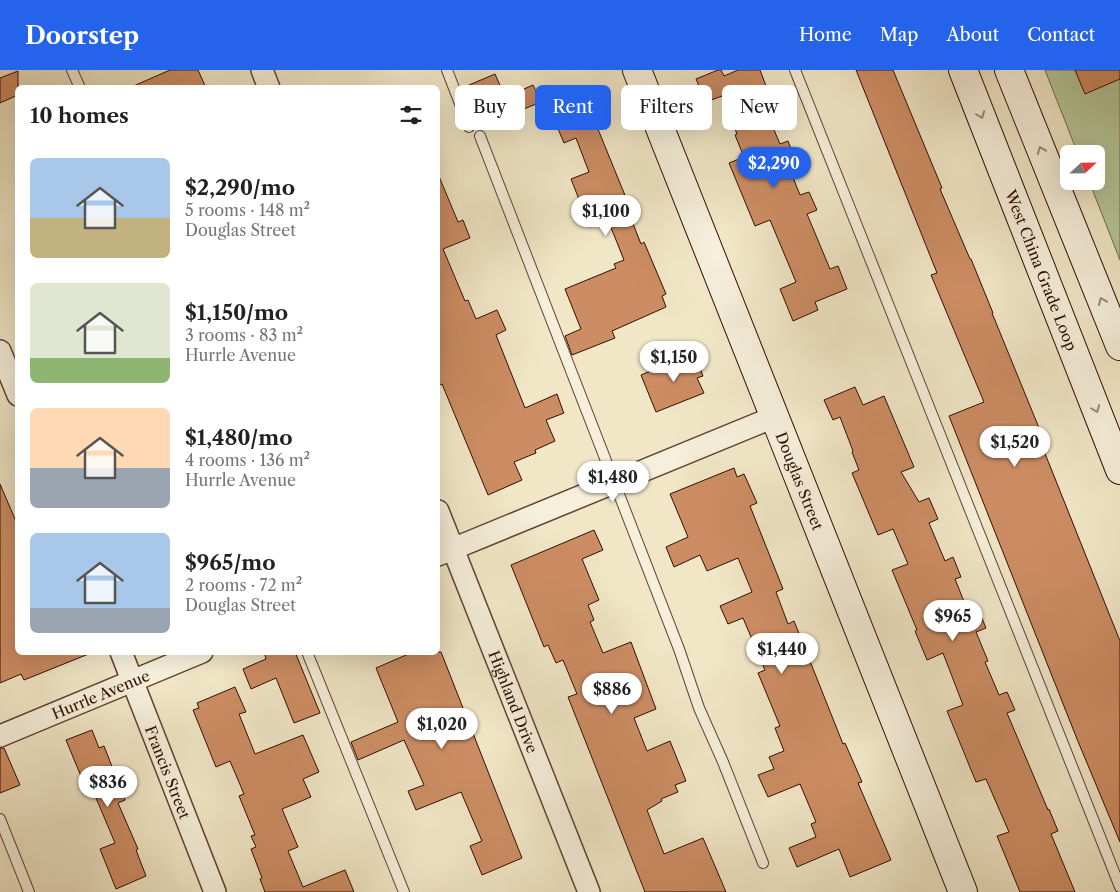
<!DOCTYPE html>
<html lang="en">
<head>
<meta charset="utf-8">
<style>
  body { margin:0; font-family:"Libre Caslon Text",serif; background:#f2f2f2; color:#222; height:100vh; display:flex; flex-direction:column; font-size:19px; white-space:nowrap }
  * { box-sizing:border-box; margin:0 }
  p { font-size:16px; color:#767676 }
  .icon { flex:none; width:28px; height:28px; fill:none; stroke:currentColor; stroke-width:2; stroke-linecap:round; stroke-linejoin:round }
  .map { position:relative; flex:1; overflow:hidden }
  .details { position:absolute; left:15px; top:15px; width:425px; height:570px; display:flex; flex-direction:column; background:#fff; border-radius:8px; box-shadow:0 5px 20px #0002 }
  .details>* { flex:none }
  .banner { position:absolute; left:455px; top:15px; width:475px; height:45px; display:flex; gap:10px }
  .needle { width:32px; rotate:68deg }
  .controls { position:absolute; left:1060px; top:75px; display:grid; gap:10px }
  .controls a { display:grid; place-items:center; width:45px; height:45px; border-radius:8px; background:#fff; box-shadow:0 5px 20px #0002; font-size:25px }
  .price { position:absolute; translate:-50% -42px; padding:0 11px; border-radius:18px; background:#fff; color:#222; font-size:16px; line-height:32px; filter:drop-shadow(0 1px 2px #0008) }
  .price::after { content:''; position:absolute; left:50%; top:30px; width:15px; height:11px; margin-left:-8px; background:inherit; clip-path:polygon(0 0,100% 0,50% 100%) }
  .price.current { background:#2563eb; color:#fff }
  ul { padding:0; list-style:none }
  li { display:flex; align-items:center; gap:15px; height:125px; padding:0 15px }
  li span { display:grid; place-items:center; flex:none; width:140px; height:100px; border-radius:8px; color:#555 }
  li>.icon { margin-inline-start:auto }
  span .icon { width:60px; height:60px; fill:#fffc; stroke-width:1 }
  li b { font-size:21px }
  h2 { display:flex; justify-content:space-between; align-items:center; height:60px; padding:0 15px; font-size:21px }
  .tag { padding:0 18px; border-radius:8px; background:#fff; box-shadow:0 5px 20px #0002; font-size:18px; line-height:45px }
  .tag.current { background:#2563eb; color:#fff }
  header { display:flex; align-items:center; gap:30px; box-sizing:border-box; height:70px; padding:0 25px; background:#2563eb; color:#fff }
  header strong { font-size:24px }
  nav { display:flex; gap:28px; margin-inline-start:auto; font-size:18px }
  .map>svg:first-child { display:block }
  .green { fill:#b5c799; stroke:#726a4d }
  .building { fill:#cd8d64; stroke:#2f0e01 }
  .lines { fill:none; stroke-linecap:round; stroke-linejoin:round }
  .lane-casing { stroke:#604432; stroke-width:12 }
  .street-casing { stroke:#604432; stroke-width:24 }
  .secondary-casing { stroke:#2f0e01; stroke-width:30 }
  .lane { stroke:#f6efdb; stroke-width:10 }
  .street { stroke:#f6efdb; stroke-width:21 }
  .secondary { stroke:#f6efdb; stroke-width:28 }
  .oneway { stroke:#9c8a79 }
  .labels { text-anchor:middle; dominant-baseline:central; stroke-width:4; stroke-linejoin:round; paint-order:stroke }
  .street-label { font-size:15px; fill:#2f0e01; stroke:#f6efdb }
</style>
</head>
<body>
<header>
<strong>Doorstep</strong>
<nav><a>Home</a><a>Map</a><a>About</a><a>Contact</a></nav>
</header>
<div class="map">
<svg width="1120" height="822" viewBox="0 0 1120 822">
  <rect width="100%" height="100%" fill="#f1e7c7"/>
  <filter id="stains"><feTurbulence type="fractalNoise" baseFrequency=".004" numOctaves="4"/><feColorMatrix values="0 0 0 0 .2 0 0 0 0 .09 0 0 0 0 .02 0 0 0 .5 -.17"/></filter>
  <radialGradient id="worn" r=".72"><stop offset=".6" stop-color="#630" stop-opacity="0"/><stop offset="1" stop-color="#630" stop-opacity=".3"/></radialGradient>
  <path class="green" d="M1045,0H1120V190L1089,111H1096V84H1078Z"/>
  <g class="building">
    <path d="M170,0H198L206,18H129Z"/>
    <path d="M718,0H721L724,6L738,0H760L766,16L757,20L780,74L788,71L796,91L788,95L800,125L809,122L817,140L807,144L830,199L838,196L847,219L815,232L818,240L793,251L780,219L796,212L770,150L755,156L729,93L744,87L735,65L737,64L722,26L706,32L696,9Z"/>
    <path d="M856,0H893L942,118L940,119L970,189H971L993,243H992L1046,375L1042,376L1120,571V772L1077,669L949,346L984,332L931,205L937,203Z"/>
    <path d="M1075,0H1120V9L1085,24Z"/>
    <path d="M18,1V25L0,33V8Z"/>
    <path d="M495,4L502,20L510,17L513,24L533,15L541,32L485,55L469,15Z"/>
    <path d="M574,24L576,28L585,24L587,26L592,24L601,44L593,47L631,140L628,141L641,174L644,172L666,224L662,226L666,237L612,261L615,268L572,285L565,266L581,259L565,219L616,198L614,194L624,190L608,150L590,157L571,109L589,102L576,68L564,73L548,35Z"/>
    <path d="M438,104L458,152L463,150L470,168L443,179L465,231L468,230L476,249L497,240L506,260L496,265L525,338L557,324L563,341L564,343L546,350L555,371L535,380L536,383L514,392L522,410L488,425L442,314L438,316Z"/>
    <path d="M694,283L703,306L697,308L704,323L656,342L641,305Z"/>
    <path d="M855,317L863,335L884,326L914,397L901,402L919,432L929,428L938,449L929,453L945,491L953,487L961,507L955,509L969,544L979,541L986,558L976,562L988,591L985,592L999,625L1007,622L1015,640L1007,643L1048,740L1049,739L1058,761L1051,764L1075,822H1020L997,766L1009,762L986,709L976,712L947,641L963,635L943,583L927,590L915,561L917,560L892,500L908,494L893,459L878,465L852,403L859,400L852,382L853,381L840,347L833,350L824,330Z"/>
    <path d="M734,398L737,407L744,404L757,433L750,436L783,519L776,522L788,554L794,551L843,674L845,673L862,712L858,713L891,790L850,807L839,779L797,797L789,778L816,767L811,754L816,752L800,714L768,727L758,705L774,699L769,687L784,681L775,658L780,656L758,603L765,600L743,548L728,554L720,536L752,522L738,488L707,501L700,485L674,497L666,477L688,467L670,424Z"/>
    <path d="M0,414L18,456V582L91,583L24,610L21,604L0,613Z"/>
    <path d="M594,460L603,480L582,489L599,530L588,535L594,550L590,552L603,583L631,572L656,639L634,648L647,681L670,671L686,711L675,715L678,722L661,729L662,731L647,740L664,784L703,768L726,822H645L568,627L577,624L563,590L556,593L548,575L544,577L511,495Z"/>
    <path d="M264,582H295L320,643L294,653L276,608L251,619L243,599L266,589Z"/>
    <path d="M413,582H441L522,788L482,805L470,776L482,771L461,722L416,740L408,721L424,715L404,670L358,690L351,672L398,652L376,598Z"/>
    <path d="M235,617L246,642L239,644L255,684L303,665L319,702L303,709L311,727L282,739L298,777L288,781L303,817L345,800L354,822H265L260,809L262,808L251,779L256,777L251,766L255,765L239,726L244,724L230,691L216,697L193,640L199,638L197,633Z"/>
    <path d="M92,660L99,678L104,676L125,730L118,733L138,779L136,780L146,806L116,819L100,779L115,773L88,709L83,711L66,670Z"/>
    <path d="M0,678H4L20,715L0,723Z"/>
  </g>
  <g class="lines">
    <defs>
      <g id="lane">
        <path d="M72,0L80,18"/>
        <path d="M447,0L469,57"/>
        <path d="M795,0L1120,817"/>
        <path d="M480,66L679,579L699,638L723,692L763,793"/>
        <path d="M307,582L404,822"/>
        <path d="M0,749L29,822"/>
      </g>
      <g id="street">
        <path d="M262,0L269,18"/>
        <path d="M0,281L18,325"/>
        <path id="s1" d="M438,441L589,822"/>
        <path d="M438,485L774,347"/>
        <path id="s2" d="M121,582L215,822"/>
        <path id="s3" d="M0,666L202,582"/>
      </g>
      <g id="secondary">
        <path id="s4" d="M637,0L963,822"/>
        <path id="s5" d="M963,0L1120,400"/>
        <path d="M1009,0L1120,276"/>
      </g>
    </defs>
    <use href="#lane" class="lane-casing"/>
    <use href="#street" class="street-casing"/>
    <use href="#secondary" class="secondary-casing"/>
    <use href="#lane" class="lane"/>
    <use href="#street" class="street"/>
    <use href="#secondary" class="secondary"/>
  </g>
  <defs><path id="oneway-chevron" d="M-2-3.5L2.5 0L-2 3.5" fill="none" stroke-width="1.6" stroke-linecap="round" stroke-linejoin="round" transform="scale(1.25)"/></defs>
  <g class="oneway">
    <use href="#oneway-chevron" transform="translate(981 45) rotate(69)"/>
    <use href="#oneway-chevron" transform="translate(1041 80) rotate(-112)"/>
    <use href="#oneway-chevron" transform="translate(1102 231) rotate(-112)"/>
    <use href="#oneway-chevron" transform="translate(1096 339) rotate(69)"/>
  </g>
  <g class="labels">
    <g class="street-label">
      <text stroke="none"><textPath href="#s5" startOffset="215">West China Grade Loop</textPath></text>
      <text stroke="none"><textPath href="#s4" startOffset="442">Douglas Street</textPath></text>
      <text stroke="none"><textPath href="#s3" startOffset="109">Hurrle Avenue</textPath></text>
      <text stroke="none"><textPath href="#s1" startOffset="205">Highland Drive</textPath></text>
      <text stroke="none"><textPath href="#s2" startOffset="129">Francis Street</textPath></text>
    </g>
  </g>
  <rect width="100%" height="100%" filter="url(#stains)"/>
  <rect width="100%" height="100%" fill="url(#worn)"/>
</svg>
<div class="controls">
<a><svg class="needle" viewBox="-14 -14 28 28"><path d="M0-13l5 13h-10z" fill="#e53935"/><path d="M0 13l5-13h-10z" fill="#767676"/></svg></a>
</div>
<b class="price current" style="left:774px;top:119px">$2,290</b>
<b class="price" style="left:606px;top:167px">$1,100</b>
<b class="price" style="left:674px;top:313px">$1,150</b>
<b class="price" style="left:1015px;top:398px">$1,520</b>
<b class="price" style="left:613px;top:433px">$1,480</b>
<b class="price" style="left:953px;top:572px">$965</b>
<b class="price" style="left:782px;top:605px">$1,440</b>
<b class="price" style="left:612px;top:645px">$886</b>
<b class="price" style="left:442px;top:680px">$1,020</b>
<b class="price" style="left:108px;top:738px">$836</b>
<div class="banner">
<a class="tag">Buy</a>
<a class="tag current">Rent</a>
<a class="tag">Filters</a>
<a class="tag">New</a>
</div>
<section class="details">
<h2>10 homes<svg class="icon" aria-label="filters" viewBox="0 0 24 24"><path d="M4 7h16M4 17h16"/><circle cx="9" cy="7" r="2"/><circle cx="15" cy="17" r="2"/></svg></h2>
<ul>
<li><span style="background:linear-gradient(#a9c7e8 60%,#c2b280 0)"><svg class="icon" aria-label="home" viewBox="0 0 24 24"><path d="M3 11l9-7 9 7M6 9v11h12V9"/></svg></span><div><b>$2,290/mo</b><p>5 rooms · 148 m²</p><p>Douglas Street</p></div></li>
<li><span style="background:linear-gradient(#dfe7d0 75%,#8fb573 0)"><svg class="icon" aria-label="home" viewBox="0 0 24 24"><path d="M3 11l9-7 9 7M6 9v11h12V9"/></svg></span><div><b>$1,150/mo</b><p>3 rooms · 83 m²</p><p>Hurrle Avenue</p></div></li>
<li><span style="background:linear-gradient(#ffd9b3 60%,#9aa5b1 0)"><svg class="icon" aria-label="home" viewBox="0 0 24 24"><path d="M3 11l9-7 9 7M6 9v11h12V9"/></svg></span><div><b>$1,480/mo</b><p>4 rooms · 136 m²</p><p>Hurrle Avenue</p></div></li>
<li><span style="background:linear-gradient(#a9c7e8 75%,#9aa5b1 0)"><svg class="icon" aria-label="home" viewBox="0 0 24 24"><path d="M3 11l9-7 9 7M6 9v11h12V9"/></svg></span><div><b>$965/mo</b><p>2 rooms · 72 m²</p><p>Douglas Street</p></div></li>
</ul>
</section>
</div>
</body>
</html>
